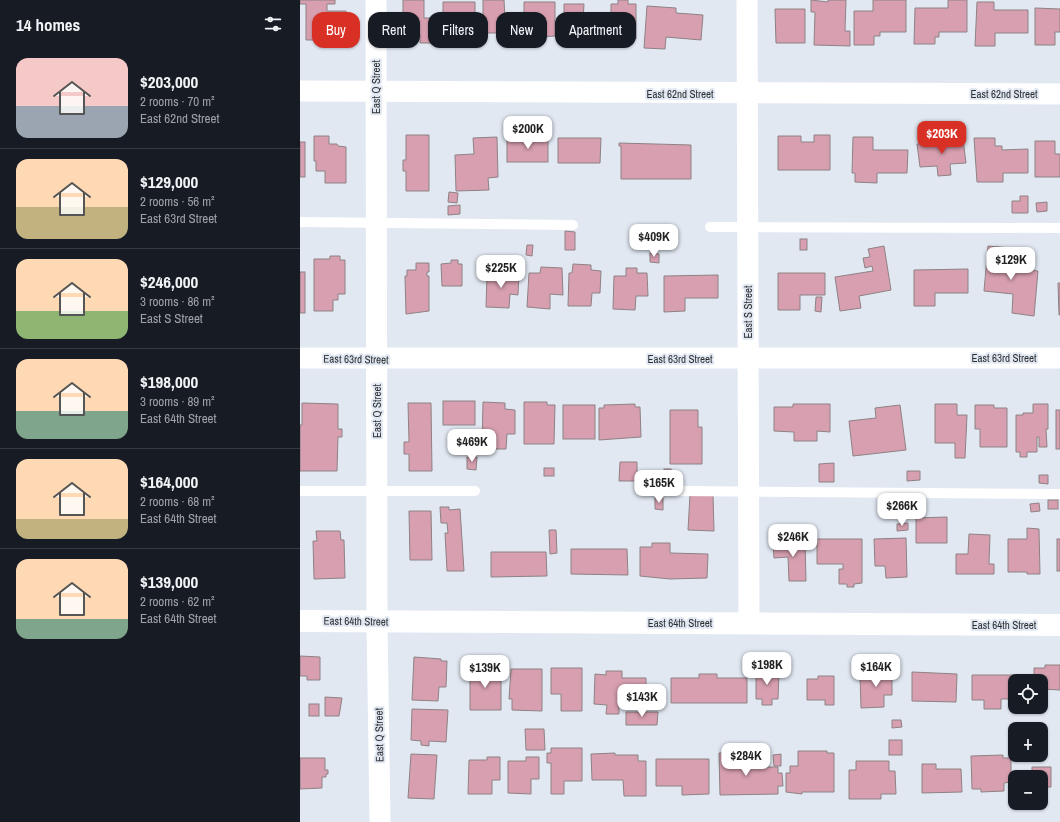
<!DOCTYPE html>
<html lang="en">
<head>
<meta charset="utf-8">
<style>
  body { margin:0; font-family:"Archivo Narrow",sans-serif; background:#20242c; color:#f1f3f6; height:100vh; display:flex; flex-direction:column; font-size:15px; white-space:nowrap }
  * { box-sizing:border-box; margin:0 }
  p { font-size:13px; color:#9ea1a6 }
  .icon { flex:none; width:22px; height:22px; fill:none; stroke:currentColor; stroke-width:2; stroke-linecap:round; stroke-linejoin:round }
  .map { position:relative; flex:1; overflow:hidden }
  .side { display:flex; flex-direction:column; background:#171b24; width:300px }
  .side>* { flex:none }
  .hud { position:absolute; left:12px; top:12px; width:380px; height:36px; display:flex; gap:8px }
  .fabs { position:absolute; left:708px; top:674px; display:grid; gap:8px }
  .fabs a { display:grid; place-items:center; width:40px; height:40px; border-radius:8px; background:#171b24; box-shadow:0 1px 3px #0004; font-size:20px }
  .price { position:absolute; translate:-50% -34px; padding:0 9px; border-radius:8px; background:#fff; color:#222; font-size:13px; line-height:26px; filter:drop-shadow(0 1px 2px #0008) }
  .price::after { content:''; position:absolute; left:50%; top:24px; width:12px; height:9px; margin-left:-6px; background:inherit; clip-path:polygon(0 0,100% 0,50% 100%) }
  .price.current { background:#d93025; color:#fff }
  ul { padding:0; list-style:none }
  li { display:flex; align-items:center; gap:12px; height:100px; padding:0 16px }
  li+li { border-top:1px solid #363941 }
  li span { display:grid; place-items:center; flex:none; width:112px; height:80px; border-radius:12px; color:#555 }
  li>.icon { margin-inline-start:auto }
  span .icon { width:48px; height:48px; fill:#fffc; stroke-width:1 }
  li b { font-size:17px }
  h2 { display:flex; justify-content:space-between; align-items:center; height:48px; padding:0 16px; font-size:17px }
  .chip { padding:0 14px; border-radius:12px; background:#171b24; box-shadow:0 1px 3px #0004; font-size:14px; line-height:36px }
  .chip.current { background:#d93025; color:#fff }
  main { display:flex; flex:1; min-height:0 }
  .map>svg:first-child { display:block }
  .building { fill:#d79faf; stroke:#8e8285 }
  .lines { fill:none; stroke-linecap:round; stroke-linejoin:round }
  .lane { stroke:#fff; stroke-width:10 }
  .street { stroke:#fff; stroke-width:21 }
  .secondary { stroke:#fff; stroke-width:22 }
  .labels { text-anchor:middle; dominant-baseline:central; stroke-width:4; stroke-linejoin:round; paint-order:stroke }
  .street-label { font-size:11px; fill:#2d3033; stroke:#e1e8f2 }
</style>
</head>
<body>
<main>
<section class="side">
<h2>14 homes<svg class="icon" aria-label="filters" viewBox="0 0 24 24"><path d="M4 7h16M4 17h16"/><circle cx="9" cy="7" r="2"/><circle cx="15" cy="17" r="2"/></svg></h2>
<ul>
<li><span style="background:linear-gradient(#f6c9c9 60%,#9aa5b1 0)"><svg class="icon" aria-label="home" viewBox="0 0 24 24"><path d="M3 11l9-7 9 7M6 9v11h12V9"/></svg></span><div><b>$203,000</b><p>2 rooms · 70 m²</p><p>East 62nd Street</p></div></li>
<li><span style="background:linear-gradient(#ffd9b3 60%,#c2b280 0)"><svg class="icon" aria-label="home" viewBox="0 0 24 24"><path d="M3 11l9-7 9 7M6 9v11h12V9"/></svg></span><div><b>$129,000</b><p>2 rooms · 56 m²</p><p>East 63rd Street</p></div></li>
<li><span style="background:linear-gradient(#ffd9b3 65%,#8fb573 0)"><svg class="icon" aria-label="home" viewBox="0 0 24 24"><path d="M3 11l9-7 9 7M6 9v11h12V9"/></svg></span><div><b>$246,000</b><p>3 rooms · 86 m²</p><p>East S Street</p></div></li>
<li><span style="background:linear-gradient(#ffd9b3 65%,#7fa58c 0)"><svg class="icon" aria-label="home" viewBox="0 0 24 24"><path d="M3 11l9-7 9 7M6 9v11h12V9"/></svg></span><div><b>$198,000</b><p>3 rooms · 89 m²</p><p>East 64th Street</p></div></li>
<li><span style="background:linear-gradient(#ffd9b3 75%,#c2b280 0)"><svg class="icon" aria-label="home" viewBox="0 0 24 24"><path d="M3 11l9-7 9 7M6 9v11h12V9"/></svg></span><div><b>$164,000</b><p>2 rooms · 68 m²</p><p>East 64th Street</p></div></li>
<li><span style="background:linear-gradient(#ffd9b3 75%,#7fa58c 0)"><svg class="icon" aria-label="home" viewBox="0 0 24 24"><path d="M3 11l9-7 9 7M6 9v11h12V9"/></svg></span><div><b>$139,000</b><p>2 rooms · 62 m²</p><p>East 64th Street</p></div></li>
</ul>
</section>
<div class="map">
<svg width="760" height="822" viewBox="0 0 760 822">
  <rect width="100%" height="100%" fill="#e1e8f2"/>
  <g class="building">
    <path d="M0,0H35V4H27V11H46V36H21V40H6V4H0Z"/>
    <path d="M103,0H124V18H135V43H120V34L103,32Z"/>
    <path d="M183,0H204L205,18H215L216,44H201L200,33H183Z"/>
    <path d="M318,0H328V4H336V39H322V29H311V4H318Z"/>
    <path d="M511,0L528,2V0H546L545,31H550V46L514,45L515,12H511Z"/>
    <path d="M573,0H606V32H580V36H574V45H554V11H573Z"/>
    <path d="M648,0H667V32H639V37H635V44H614L615,8H648Z"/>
    <path d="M143,2H175V36H168V38H143Z"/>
    <path d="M224,2H255V36L224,38Z"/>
    <path d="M677,2H694V10H728V33H695V46H675Z"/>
    <path d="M264,4H284L283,20H293V43H280V38L264,36Z"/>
    <path d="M347,6L376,8V13L403,15L401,40L366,37L365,49L344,48Z"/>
    <path d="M735,8L760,9V32H755V45H735Z"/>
    <path d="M475,9H505V43H476Z"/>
    <path d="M106,135H129V191H106V171H103V160H106Z"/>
    <path d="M514,135H530V170H478V136H501V142H514Z"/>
    <path d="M14,136H29V144H37L38,146L46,147V183H25V171H16V161H14Z"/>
    <path d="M197,137L198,177L188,178L189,190L156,191L155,155L174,154L173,138Z"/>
    <rect x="207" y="137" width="41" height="25"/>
    <path d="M553,137H573V150H608L607,173H577V183L555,182V173H552Z"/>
    <path d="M258,138H301L300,163H258Z"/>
    <path d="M674,138H695V146H702V150L728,149V173H703V182H677Z"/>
    <path d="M663,139L666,163L650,164L651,175L638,176L637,166L620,167L617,144Z"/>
    <path d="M735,141H755V154H760V177H735Z"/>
    <rect x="0" y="142" width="5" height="35"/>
    <path d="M319,143L391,145V179H321V146H319Z"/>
    <path d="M149,192L158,193L157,203L148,202Z"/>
    <path d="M720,196H728V213H712V201H720Z"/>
    <path d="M747,202V211L737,212L736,203Z"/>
    <path d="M160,205V214L148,215V206Z"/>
    <path d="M265,231L275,232V250H265Z"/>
    <rect x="500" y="239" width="7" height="11"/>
    <path d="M227,245H233L232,256L226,255Z"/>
    <path d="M584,246L591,290L559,296L561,308L540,311L535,277L573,271L572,266L565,268L563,258L570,257L568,249Z"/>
    <path d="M688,246L711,248L709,268L738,271L734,316L712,313L713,294L684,291Z"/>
    <path d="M350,253L359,254V263L350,262Z"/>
    <path d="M30,256H40V260H45V294H38V300H33V311H14V259H30Z"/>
    <path d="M151,260H158V264H162V286H142L141,264L151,263Z"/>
    <path d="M116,263H129V272H127V276H129V311L106,314L105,276H107V270H116Z"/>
    <path d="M273,264L291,265V270L301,271L300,293H292L291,306H268L269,273H272Z"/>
    <path d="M241,267L262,268L263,295L250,294V309L227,307L229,273H240Z"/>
    <path d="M326,268H337V273H347L348,296H336L335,310L313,309L314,276H326Z"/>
    <path d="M668,269V293H635V306H614V270Z"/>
    <path d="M207,271L219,272L218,295L210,294L209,308L186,307L187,274L207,275Z"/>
    <rect x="0" y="272" width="5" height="41"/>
    <path d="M478,273H525V295H500V310H478Z"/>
    <path d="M418,275V298H385V311L364,312V276Z"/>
    <path d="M758,283H760V315H759Z"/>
    <path d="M516,297H522L521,312L515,311Z"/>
    <rect x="143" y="401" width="32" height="24"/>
    <path d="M183,402L205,403V409L215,410V434H207L206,449H182Z"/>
    <path d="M224,402H247V405H255L254,444H224Z"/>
    <path d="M2,403L38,404V429H42V437H38L37,471H0V425H2Z"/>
    <path d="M108,403H131L132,471H109V454H104V442H109Z"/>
    <path d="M335,404V407H340L341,437L299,440V408H304V405Z"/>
    <path d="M493,404H530V432L517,431V441H494V432L474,431V407H493Z"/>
    <path d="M635,404H657V415H667L665,458H655V443H635Z"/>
    <path d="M733,404H748V429H746L747,447H739V437H737V452H727V457H720V452H716V415H723V413H733Z"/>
    <rect x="263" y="405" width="32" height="34"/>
    <path d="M600,405L606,450L553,456L549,421L576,418L575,408Z"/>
    <path d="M675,405H694V408H707V447H680V429H675Z"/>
    <path d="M370,410H398V427H402V464H370Z"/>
    <rect x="756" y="410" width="4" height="39"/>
    <path d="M167,457H177L176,470L167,469Z"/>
    <path d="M320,462H337V481H319Z"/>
    <path d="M534,463V482H519V464Z"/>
    <rect x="244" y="468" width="10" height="8"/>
    <rect x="364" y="469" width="7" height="10"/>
    <path d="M607,471H620V480L607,481Z"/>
    <path d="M739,475H748V484L739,483Z"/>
    <path d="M390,495H413L414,531L388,530Z"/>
    <path d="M355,498H363V510L355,509Z"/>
    <rect x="748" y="500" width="10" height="9"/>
    <path d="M739,503L740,511L731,512L730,504Z"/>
    <path d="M140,507H149V510L160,509L164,571H147L145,533H148L147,523H141Z"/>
    <path d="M109,511H131L132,560H110Z"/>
    <path d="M647,517V543H616V518Z"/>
    <path d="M608,523V530L597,531V524Z"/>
    <path d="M727,528L739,529L740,574H727V572H708V539H727Z"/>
    <path d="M249,530H256L257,553L250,554Z"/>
    <path d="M16,531H40L41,540H44L45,578L14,579L13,541H17Z"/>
    <path d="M669,534L690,535L689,564H694V574H656V554H668Z"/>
    <path d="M606,538L607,577L586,578L585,566H575L574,539Z"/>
    <path d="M517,539H562V583L554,584V587H547V584H539V569H543V564H517Z"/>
    <rect x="757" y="539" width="3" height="32"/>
    <path d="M505,540L506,581H489L488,557L474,558L473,541Z"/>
    <path d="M352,543H370V553L408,554L407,578L370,579L340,576V547H352Z"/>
    <path d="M271,549H327L328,575L271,574Z"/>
    <path d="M191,552H246L247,576L191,577Z"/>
    <path d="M0,656L20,657V680H7V676H0Z"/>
    <path d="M114,657L141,659V661H147L146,687H139L138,701L112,700Z"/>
    <path d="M745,665H760V690L741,689V681H734V668H745Z"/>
    <path d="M592,666V695H584V707L561,708L560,676H575L576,679H578V667Z"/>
    <path d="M170,667L201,668V710H170Z"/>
    <path d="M251,668H282V711H261V694H251Z"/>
    <path d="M211,669H242V711L212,710V699H209Z"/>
    <path d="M467,669H475V673H479L478,699H472V705H462V699H456V672H467Z"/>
    <path d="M306,671H322V678H346V705H319V714H306L307,705L294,704L295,674L306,675Z"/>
    <path d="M612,672L657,674L656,702L612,701Z"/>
    <path d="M399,674H417V678H447V703H371V678H399Z"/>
    <path d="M672,675H721V681H715V699H701V709H684V700H672Z"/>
    <path d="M518,676H534V705H525V700H507V679H518Z"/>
    <path d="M25,697L42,698L39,716H25Z"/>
    <rect x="9" y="704" width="10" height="12"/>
    <path d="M112,709L148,710L146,742L129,741V746L121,745V741L111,740Z"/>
    <path d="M326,712H358L357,725H326Z"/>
    <path d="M592,720H601L602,727L592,728Z"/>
    <path d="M225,729H244L245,750H226Z"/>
    <rect x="589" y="740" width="13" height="15"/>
    <path d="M251,748H282V781H264V794H251V763H247V753H251Z"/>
    <path d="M432,750H445V767H478V773H482L483,786H478V794L420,795L419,753H432Z"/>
    <path d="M498,751H527V753H534V792H502V794L486,792V773H490V766H498Z"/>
    <path d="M315,753V755H338V761H346V796H324L323,780H292L291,754Z"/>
    <path d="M111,754L137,755L134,799L108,798Z"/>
    <path d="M481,754V766H474L473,755Z"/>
    <path d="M703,755V758H711V782L704,783V791L681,792V789H672L671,756Z"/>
    <path d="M187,757H200V780H192V794H168L169,760H187Z"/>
    <path d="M226,757H239V779H231V794L208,793V761H226Z"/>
    <path d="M0,758H25V770H28V774H26V777H22V788L0,789Z"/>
    <path d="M356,759H409V794L382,795V786H356Z"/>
    <path d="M556,761H589V771H595L596,794H581V799H549V770H556Z"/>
    <path d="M622,764H636V769H661L662,792L622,793Z"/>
    <path d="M732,767H751V787H741V777H732Z"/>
  </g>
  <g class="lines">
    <g class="lane">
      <path d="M0,222L273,225"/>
      <path d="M410,227L760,228"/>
      <path d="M0,491H175"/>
      <path d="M379,491L760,494"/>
    </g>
    <g class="street">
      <path d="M76,0L77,622L80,822"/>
      <path d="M447,0L449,623"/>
      <path d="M0,91L760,94"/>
      <path d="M0,358H760"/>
    </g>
    <path class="secondary" d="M0,621L760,625"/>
  </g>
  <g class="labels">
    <g class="street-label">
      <text transform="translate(76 87) rotate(-90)">East Q Street</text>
      <text x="380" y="94">East 62nd Street</text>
      <text x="704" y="94">East 62nd Street</text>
      <text transform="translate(448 312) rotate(-90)">East S Street</text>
      <text x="704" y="358">East 63rd Street</text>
      <text transform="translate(56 359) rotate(1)">East 63rd Street</text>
      <text x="380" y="359">East 63rd Street</text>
      <text transform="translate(77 411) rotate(-90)">East Q Street</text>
      <text transform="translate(56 621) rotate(1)">East 64th Street</text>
      <text x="380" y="623">East 64th Street</text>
      <text x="704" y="625">East 64th Street</text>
      <text transform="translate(79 735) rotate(-91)">East Q Street</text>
    </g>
  </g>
</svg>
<div class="fabs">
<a><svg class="icon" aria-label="locate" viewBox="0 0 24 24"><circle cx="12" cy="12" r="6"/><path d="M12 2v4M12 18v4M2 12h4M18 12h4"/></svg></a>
<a>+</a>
<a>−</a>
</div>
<b class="price" style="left:228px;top:150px">$200K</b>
<b class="price current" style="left:642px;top:155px">$203K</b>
<b class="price" style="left:354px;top:258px">$409K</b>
<b class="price" style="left:711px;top:281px">$129K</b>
<b class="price" style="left:201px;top:289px">$225K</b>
<b class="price" style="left:172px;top:463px">$469K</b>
<b class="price" style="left:359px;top:504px">$165K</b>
<b class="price" style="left:602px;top:527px">$266K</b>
<b class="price" style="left:493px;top:558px">$246K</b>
<b class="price" style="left:467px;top:686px">$198K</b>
<b class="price" style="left:576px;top:688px">$164K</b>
<b class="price" style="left:185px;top:689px">$139K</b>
<b class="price" style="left:342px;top:718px">$143K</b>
<b class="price" style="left:446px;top:777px">$284K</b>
<div class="hud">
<a class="chip current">Buy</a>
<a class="chip">Rent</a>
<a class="chip">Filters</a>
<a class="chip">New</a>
<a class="chip">Apartment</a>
</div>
</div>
</main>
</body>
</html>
